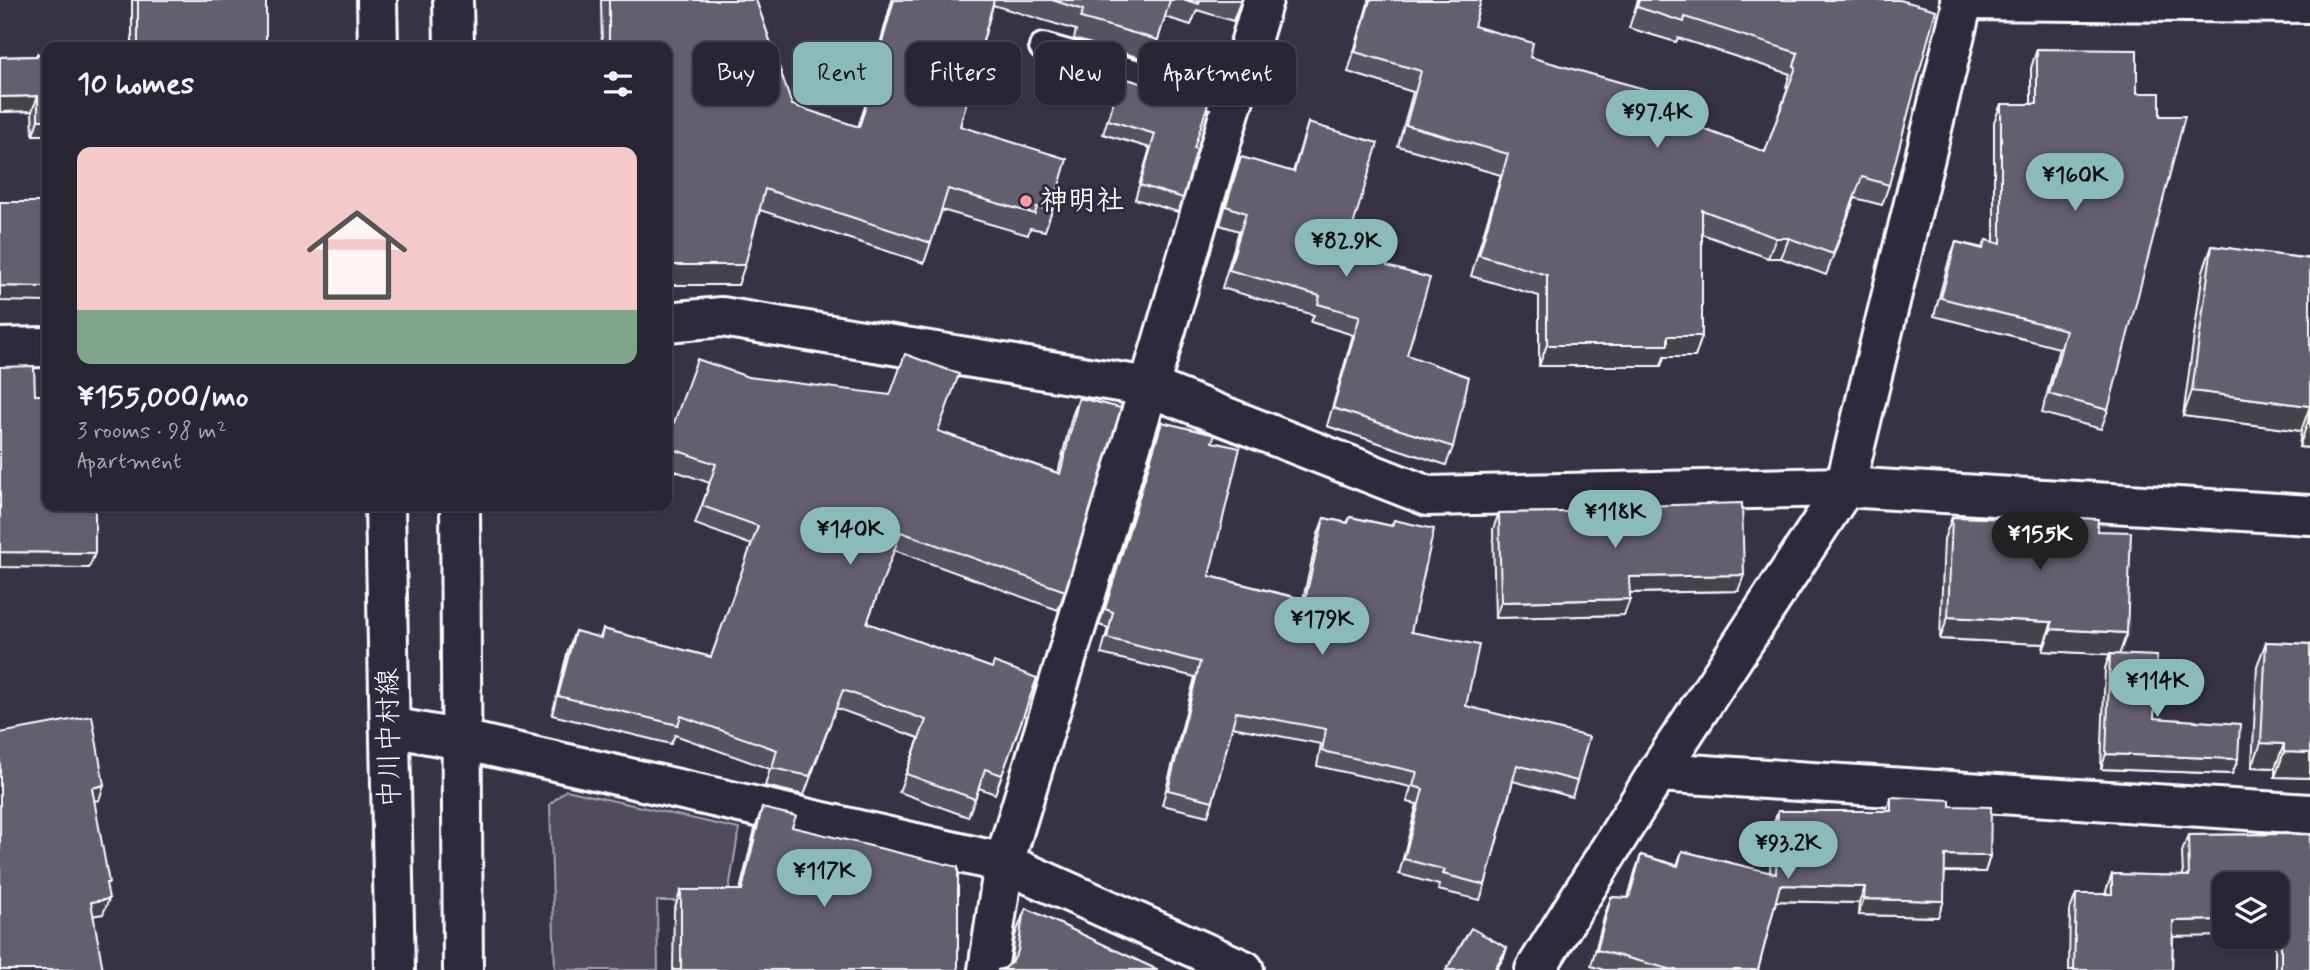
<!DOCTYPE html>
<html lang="en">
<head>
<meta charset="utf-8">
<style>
  body { margin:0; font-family:Mynerve,"Klee One",sans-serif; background:#312e3c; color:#f1f3f6; height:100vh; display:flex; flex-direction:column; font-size:26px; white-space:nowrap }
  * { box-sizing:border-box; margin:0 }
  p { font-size:23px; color:#a5a5ac }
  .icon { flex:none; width:38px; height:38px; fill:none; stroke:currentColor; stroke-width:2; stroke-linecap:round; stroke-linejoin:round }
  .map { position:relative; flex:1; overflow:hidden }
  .side { position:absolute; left:42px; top:42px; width:630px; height:469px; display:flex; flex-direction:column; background:#292634; border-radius:14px; box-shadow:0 2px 5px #0004,0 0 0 2px #45434f }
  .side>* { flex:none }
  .hud { position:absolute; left:693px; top:42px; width:665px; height:63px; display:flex; gap:14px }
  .tools { position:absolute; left:2212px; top:872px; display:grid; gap:14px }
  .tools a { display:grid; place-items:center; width:77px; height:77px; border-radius:14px; background:#292634; box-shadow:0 2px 5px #0004,0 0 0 2px #45434f; font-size:35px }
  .price { position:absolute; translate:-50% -60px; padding:0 16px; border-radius:24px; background:#8bbbb9; color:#111; font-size:23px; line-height:46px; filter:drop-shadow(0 2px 4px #0008) }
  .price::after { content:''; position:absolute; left:50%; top:42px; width:21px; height:16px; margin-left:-10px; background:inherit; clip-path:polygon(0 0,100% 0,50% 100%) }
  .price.selected { background:#222; color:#fff }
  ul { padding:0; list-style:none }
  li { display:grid; align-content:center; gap:14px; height:371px; padding:0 35px }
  li span { display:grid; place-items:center; height:217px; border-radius:14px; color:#555 }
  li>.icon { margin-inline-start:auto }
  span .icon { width:126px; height:126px; fill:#fffc; stroke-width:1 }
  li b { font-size:30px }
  h2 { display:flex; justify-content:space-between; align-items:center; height:84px; padding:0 35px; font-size:30px }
  .tag { padding:0 24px; border-radius:14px; background:#292634; box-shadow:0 2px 5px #0004,0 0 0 2px #45434f; font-size:24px; line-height:63px }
  .tag.selected { background:#8bbbb9; color:#111 }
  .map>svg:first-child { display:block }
  .green { fill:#514c5c; stroke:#a8a6ae; stroke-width:2 }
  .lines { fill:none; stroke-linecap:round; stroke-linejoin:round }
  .lane-casing { stroke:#fff; stroke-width:32 }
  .street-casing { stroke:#fff; stroke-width:44 }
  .secondary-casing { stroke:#fff; stroke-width:44 }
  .lane { stroke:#2f2a3d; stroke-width:26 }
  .street { stroke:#2f2a3d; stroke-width:38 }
  .secondary { stroke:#2f2a3d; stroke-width:38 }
  .wall { fill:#55525e; stroke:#fff; stroke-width:2 }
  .shaded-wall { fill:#45424c; stroke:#fff; stroke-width:2 }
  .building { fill:#635f6d; stroke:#fff; stroke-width:2 }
  .poi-dot { fill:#ff9aa2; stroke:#2f2a3d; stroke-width:2.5 }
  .labels { text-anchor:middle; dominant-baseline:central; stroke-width:6; stroke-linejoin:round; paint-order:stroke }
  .poi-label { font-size:28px; font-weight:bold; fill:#fff; stroke:#2f2a3d; text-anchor:start }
  .street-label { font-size:28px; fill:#fff; stroke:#2f2a3d }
</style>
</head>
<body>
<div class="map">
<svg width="2310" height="970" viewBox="0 0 2310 970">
  <rect width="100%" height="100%" fill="#373345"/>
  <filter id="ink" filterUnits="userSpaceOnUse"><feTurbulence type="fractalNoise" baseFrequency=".0143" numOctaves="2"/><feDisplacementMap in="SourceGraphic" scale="14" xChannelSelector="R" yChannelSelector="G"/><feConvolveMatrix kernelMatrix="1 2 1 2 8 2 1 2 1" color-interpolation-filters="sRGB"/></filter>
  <g filter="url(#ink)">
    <path class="green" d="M566,790L739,829L727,901H657L658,970H555L550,804Z"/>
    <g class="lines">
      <defs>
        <path id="lane" d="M1043,47L1233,101"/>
        <g id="street">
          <path d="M1960,0L2310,3"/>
          <path d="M667,322L722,317L1149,387L1428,496L1845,487L2310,515"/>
          <path d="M0,348L47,347"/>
          <path d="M390,727L462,740L1004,863L1244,970"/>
          <path d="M1658,772L2310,814"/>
          <path d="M988,970L1004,863L1149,387L1263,0"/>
          <path d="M1535,970L1658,772L1845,487L1963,1"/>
        </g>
        <g id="secondary">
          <path d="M377,0L378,47"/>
          <path d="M453,0L454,47"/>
          <path d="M385,506L395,970"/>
          <path d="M460,506L463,970"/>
        </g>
      </defs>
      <use href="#lane" class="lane-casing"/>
      <use href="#street" class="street-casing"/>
      <use href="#secondary" class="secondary-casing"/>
      <use href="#lane" class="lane"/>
      <use href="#street" class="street"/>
      <use href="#secondary" class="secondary"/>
    </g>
    <g class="wall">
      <path d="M132,0H266L265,47H132Z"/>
      <path d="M601,0H756L792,105L858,127L873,83L870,81L892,0H1241L1233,21L1197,10L1191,25L1165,17L1151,61L1074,39L1076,30L993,5L960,126L1052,210L1045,231L1030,228L1028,235L942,210L924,263L760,210L738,285H667V47H602Z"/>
      <path d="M1369,0H1481L1474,26L1530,57L1643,107L1765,152L1788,88L1786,87L1790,74L1678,38L1676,42L1629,28L1638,0H1900L1889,185L1882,205L1855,198L1826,275L1781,258H1768L1702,234V336L1695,357H1664L1661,366H1539V296L1471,276L1501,175L1398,146L1413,92L1348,72Z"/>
      <path d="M2037,49L2108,410L2101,429L2042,413L2059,348L1934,316L1949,260L1956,242L1983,248L1986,240L1994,242V122L2001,104H2031V68Z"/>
      <path d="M37,54L47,135H33L32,111L0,112V57L36,56Z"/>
      <path d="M1121,77L1194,148L1183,198L1178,212L1135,199L1150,148L1103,134Z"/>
      <path d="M1308,123L1352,229L1387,266L1407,355L1453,447L1446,465L1327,426L1353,335L1311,322L1314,315L1222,288L1239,231L1220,225L1234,175L1241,157L1293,172Z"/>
      <path d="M2212,246L2310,259V448L2299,447L2301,431L2183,416L2203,271Z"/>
      <path d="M748,377L938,431L1058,473L1072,416L1079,398L1065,591L1058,610L894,550L867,623L992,668L1037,678L995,794L979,788L968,817L899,792L919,738L836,708L804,795L765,786L770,769L675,735L671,744L552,715L568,650L575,631L600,638L603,629L711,657L752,545L695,524L710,483L667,468V442Z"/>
      <path d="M1162,422L1212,442L1209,576L1303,599L1318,534L1324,518L1347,523L1350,517L1392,526L1394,520L1411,632L1466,706L1577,781L1572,797L1513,781L1485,885L1480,900L1438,890L1439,885L1399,874L1417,804L1407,802L1411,787L1317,766L1321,744L1232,727L1213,801L1208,816L1162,805L1195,677L1101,654L1108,628L1099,625Z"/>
      <path d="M1641,506L1738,591L1630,593V599L1624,615L1495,618L1493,529L1499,513L1639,511Z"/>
      <path d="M2014,515L2097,531L2119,654L2154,718L2238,759L2232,774L2101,769L2105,668L2110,654L2043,651L2044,644L1940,639L1944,539L1952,517L2012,519Z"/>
      <path d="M2266,642L2310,644V778L2275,777V768L2252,767L2257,666Z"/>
      <path d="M1891,797L1950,806L1990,856L1985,872H1945L1938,917L1858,915L1859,903L1776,901L1758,970H1604L1591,966L1605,914L1611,897L1628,898L1635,872L1641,855L1677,865L1682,851L1770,873L1772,828L1778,811H1886Z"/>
      <path d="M762,808L792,827L958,970H673L674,910L681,890H740L755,829Z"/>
      <path d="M2310,834V970H2275V936H2277V884L2173,937L2172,970H2069L2070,910L2076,894H2106V891L2112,874L2183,876L2182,852L2188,835Z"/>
      <path d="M1023,915L1158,970L1005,968L1011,963L1015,936Z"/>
    </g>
    <g class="shaded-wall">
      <path d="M38,96L32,111L0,112V97Z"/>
      <path d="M38,120H47V135H33Z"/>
      <path d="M1776,238H1789L1781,258H1768Z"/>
      <path d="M667,265H745L738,285H667Z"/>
      <path d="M0,286L47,287V302L0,301Z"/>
      <path d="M1668,336H1702L1695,357H1664L1661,366H1539L1547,345Z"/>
      <path d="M2192,391L2310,406L2301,431L2183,416Z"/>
      <path d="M2308,422L2310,423V448L2299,447Z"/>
      <path d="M0,552L95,553L89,568L0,567Z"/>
      <path d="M1744,575L1738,591L1624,593L1629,577Z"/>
      <path d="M1630,599L1624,615L1495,618L1501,602Z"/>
      <path d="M1948,617L2052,622L2044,644L1940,639Z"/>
      <path d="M2051,629L2127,633L2119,655L2043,651Z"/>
      <path d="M2261,743L2284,744L2275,768L2252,767Z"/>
      <path d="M2284,752L2310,753V778L2275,777Z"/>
      <path d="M2106,754L2238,759L2232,774L2101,769Z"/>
      <path d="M104,785L99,800L87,802L92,788Z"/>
      <path d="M1945,855L1990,856L1985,872L1939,871Z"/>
      <path d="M1780,885L1865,887L1859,903L1774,901Z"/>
      <path d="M109,899L103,914L85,917L91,902Z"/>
      <path d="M1864,899L1944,901L1938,917L1858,915Z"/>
      <path d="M2277,919H2281L2277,929Z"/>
      <path d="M2224,920V936H2234L2167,937L2173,921Z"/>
      <path d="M1507,948L1504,957L1496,970H1494Z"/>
    </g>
    <g class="building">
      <path d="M138,0H266V46L138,47Z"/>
      <path d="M609,0H756L792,105L859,127L880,63L877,60L894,0H994L960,126L1067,159L1052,210L1037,207L1035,214L948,189L931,243L765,189L745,265H667V47H609Z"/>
      <path d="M1052,0H1170L1158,40L1081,18L1083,10Z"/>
      <path d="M1185,0H1200L1199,4Z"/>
      <path d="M1370,0H1481L1474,26L1533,43L1530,57L1648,90L1643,107L1765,152L1796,67L1794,66L1798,53L1685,17L1684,22L1637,7L1639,0H1900L1936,10L1889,185L1862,177L1833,254L1789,238H1776L1702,210V336H1668V345H1547V275L1479,255L1508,154L1406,125L1421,71L1355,52Z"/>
      <path d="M2037,49L2137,50V93H2160V116H2185L2108,410L2049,394L2066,330L1941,298L1956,242L1983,249L1986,240L2001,244V104H2037Z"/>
      <path d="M37,54H47V120H38V96L0,97V57L37,56Z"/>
      <path d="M1121,77L1208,104L1194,148L1197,149L1183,198L1140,185L1155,134L1108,120Z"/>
      <path d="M1308,123L1378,143L1352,229L1394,241L1387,266L1430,278L1407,355L1469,377L1453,447L1333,408L1360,316L1318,304L1320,296L1229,270L1246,213L1226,206L1241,157L1294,172Z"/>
      <path d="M0,202H47V287L0,286Z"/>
      <path d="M2212,246L2310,259V423L2308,422L2310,406L2192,391Z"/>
      <path d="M905,354L959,374L938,431L1060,474L1079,398L1121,408L1065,591L901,532L867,623L992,668L994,662L1037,678L1002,775L985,769L975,799L906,774L926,720L843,690L810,776L772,768L777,750L681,716L678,725L558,696L575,631L601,638L603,629L711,657L758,526L702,506L716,464L667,447V442L697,359L748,377L890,395Z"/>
      <path d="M34,366L35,395H47V506H95V553L0,552V367Z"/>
      <path d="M1162,422L1215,435L1212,442L1240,448L1209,576L1305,600L1324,518L1348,523L1350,517L1392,526L1394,520L1434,529L1411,632L1479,645L1466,706L1589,737L1577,781L1517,765L1485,885L1443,874L1445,870L1404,859L1423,789L1413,786L1417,772L1322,751L1326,729L1236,712L1213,801L1168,790L1200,662L1107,638L1113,612L1105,609Z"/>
      <path d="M1742,503L1744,575L1629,577L1630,599L1501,602L1499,513L1641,511V506Z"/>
      <path d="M2014,515L2098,519L2097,531L2131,532L2127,633L2051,629L2052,622L1948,617L1952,517L2014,519Z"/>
      <path d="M2266,642L2310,644V753L2284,752V744L2261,743Z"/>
      <path d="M2110,654L2157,656L2154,718L2240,724L2238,759L2106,754Z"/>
      <path d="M92,716L104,785L92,788L109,883H106L109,899L91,902L103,970H0V733Z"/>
      <path d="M1891,797L1950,800V806L1991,807L1990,856L1945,855L1944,901L1864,899L1865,887L1780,885L1758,970H1673L1597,950L1611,897L1629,898L1641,855L1678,866L1682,851L1776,874L1778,811H1891Z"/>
      <path d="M762,808L796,816L792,827L958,867V970H681V890H742Z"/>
      <path d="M2310,834V970H2281V919H2277V884H2224V920L2173,921L2172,970H2074L2076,894H2112V874L2189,876L2188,835Z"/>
      <path d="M1026,908L1158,970H997L1005,968L1013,961L1018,951L1023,915Z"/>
      <path d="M1471,928L1507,948L1494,970H1446Z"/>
    </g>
  </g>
  <circle class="poi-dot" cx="1026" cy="201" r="7"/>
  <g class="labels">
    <g class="poi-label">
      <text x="1040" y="201">神明社</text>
    </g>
    <g class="street-label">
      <text transform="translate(390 738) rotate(-91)">中川中村線</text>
    </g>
  </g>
</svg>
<div class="tools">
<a><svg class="icon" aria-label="layers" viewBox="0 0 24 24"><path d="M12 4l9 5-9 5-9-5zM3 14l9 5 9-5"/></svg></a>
</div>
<b class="price" style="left:1657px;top:150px">¥97.4K</b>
<b class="price" style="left:2075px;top:213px">¥160K</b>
<b class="price" style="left:1346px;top:279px">¥82.9K</b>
<b class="price" style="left:1615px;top:550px">¥118K</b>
<b class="price" style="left:850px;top:567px">¥140K</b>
<b class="price selected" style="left:2040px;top:572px">¥155K</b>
<b class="price" style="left:1322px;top:657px">¥179K</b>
<b class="price" style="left:2157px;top:719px">¥114K</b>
<b class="price" style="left:1788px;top:881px">¥93.2K</b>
<b class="price" style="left:824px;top:909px">¥117K</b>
<div class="hud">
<a class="tag">Buy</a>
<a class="tag selected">Rent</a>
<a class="tag">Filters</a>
<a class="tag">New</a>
<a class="tag">Apartment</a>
</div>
<section class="side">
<h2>10 homes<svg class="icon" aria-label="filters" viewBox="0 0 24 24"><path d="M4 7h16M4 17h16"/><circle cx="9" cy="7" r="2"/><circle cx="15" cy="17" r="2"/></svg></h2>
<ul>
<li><span style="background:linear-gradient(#f6c9c9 75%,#7fa58c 0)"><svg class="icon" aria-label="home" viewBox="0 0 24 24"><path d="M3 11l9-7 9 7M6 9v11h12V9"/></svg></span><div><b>¥155,000/mo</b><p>3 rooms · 98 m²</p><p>Apartment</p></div></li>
</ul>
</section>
</div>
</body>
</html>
